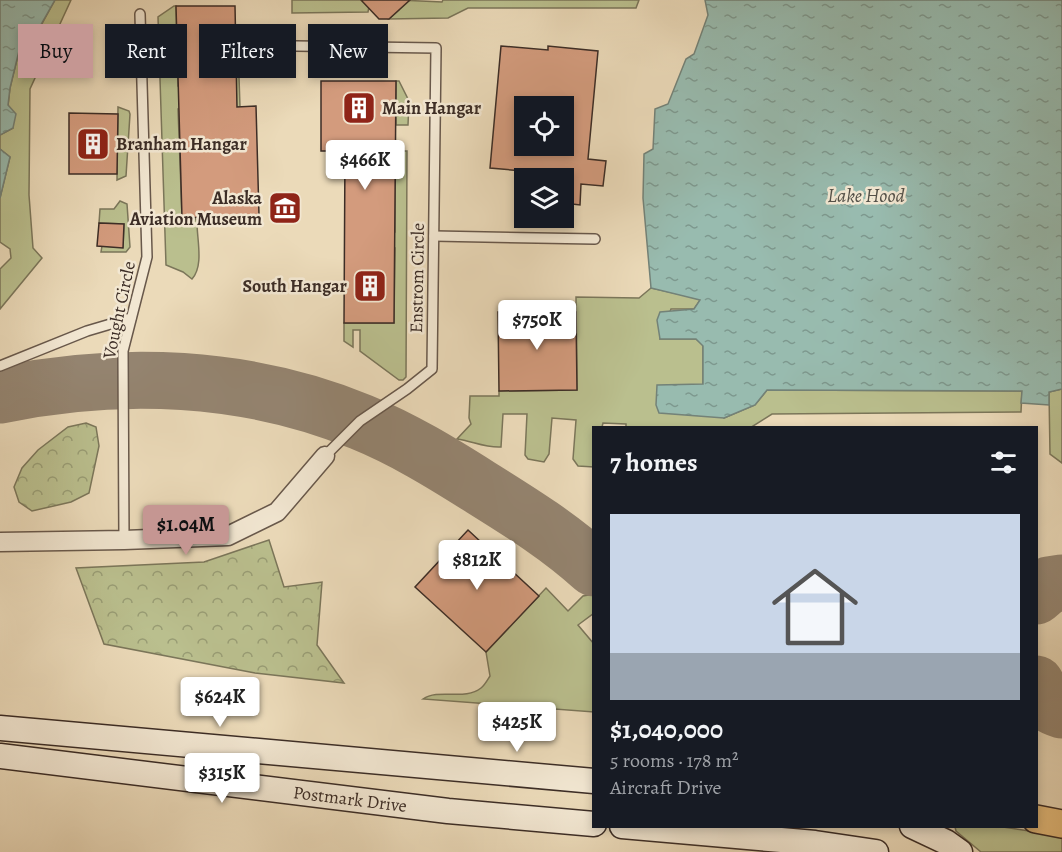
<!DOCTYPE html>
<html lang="en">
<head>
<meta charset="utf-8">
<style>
  body { margin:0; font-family:Alegreya,serif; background:#20242c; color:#f1f3f6; height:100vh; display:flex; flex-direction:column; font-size:22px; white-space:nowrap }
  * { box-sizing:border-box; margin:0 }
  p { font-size:20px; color:#9ea1a6 }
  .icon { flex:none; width:33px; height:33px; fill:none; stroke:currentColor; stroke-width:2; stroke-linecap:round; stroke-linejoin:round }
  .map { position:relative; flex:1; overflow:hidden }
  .details { position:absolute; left:592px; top:426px; width:446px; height:402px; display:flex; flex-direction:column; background:#171b24; border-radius:0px; box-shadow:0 3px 9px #0003 }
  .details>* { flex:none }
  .guide { position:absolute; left:18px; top:24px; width:484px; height:54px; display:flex; gap:12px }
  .buttons { position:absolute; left:514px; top:96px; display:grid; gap:12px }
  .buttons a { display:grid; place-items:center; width:60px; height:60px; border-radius:0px; background:#171b24; box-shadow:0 3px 9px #0003; font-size:30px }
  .price { position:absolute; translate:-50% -51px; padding:0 14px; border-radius:6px; background:#fff; color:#222; font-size:20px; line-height:39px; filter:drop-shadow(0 2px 3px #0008) }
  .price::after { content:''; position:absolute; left:50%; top:36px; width:18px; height:14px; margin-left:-9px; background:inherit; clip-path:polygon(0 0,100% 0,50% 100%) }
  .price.selected { background:#c59692; color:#111 }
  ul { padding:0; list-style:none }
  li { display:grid; align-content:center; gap:12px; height:318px; padding:0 18px }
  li+li { border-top:2px solid #363941 }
  li span { display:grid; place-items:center; height:186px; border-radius:0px; color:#555 }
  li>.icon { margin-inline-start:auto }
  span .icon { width:108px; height:108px; fill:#fffc; stroke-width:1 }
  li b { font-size:26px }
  h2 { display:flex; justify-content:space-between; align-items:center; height:72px; padding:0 18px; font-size:26px }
  .tag { padding:0 21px; border-radius:0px; background:#171b24; box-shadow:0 3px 9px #0003; font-size:21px; line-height:54px }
  .tag.selected { background:#c59692; color:#111 }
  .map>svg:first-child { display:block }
  .grass { fill:#babf8e; stroke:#7b765a; stroke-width:1.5 }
  .forest { fill:url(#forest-crowns); stroke:#7b765a; stroke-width:1.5 }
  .water { fill:url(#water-ripples); stroke:#738278; stroke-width:1.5 }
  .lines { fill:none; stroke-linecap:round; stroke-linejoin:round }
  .taxiway { stroke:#948470; stroke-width:57 }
  .building { fill:#d39b7d; stroke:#3c2d26; stroke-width:1.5; fill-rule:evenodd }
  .lane-casing { stroke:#68584b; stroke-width:12 }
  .street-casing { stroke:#68584b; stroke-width:21 }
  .secondary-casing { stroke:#3c2d26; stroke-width:27 }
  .primary-casing { stroke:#3c2d26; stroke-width:30 }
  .lane { stroke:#f2e7d2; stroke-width:9 }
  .street { stroke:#f2e7d2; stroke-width:18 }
  .secondary { stroke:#f2e7d2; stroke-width:24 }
  .primary { stroke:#e6bd7c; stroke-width:27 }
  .labels { text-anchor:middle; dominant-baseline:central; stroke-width:5; stroke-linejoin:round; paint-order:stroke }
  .poi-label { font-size:18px; font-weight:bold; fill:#3c2d26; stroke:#f2e7d2; text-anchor:start }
  .street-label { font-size:18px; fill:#3c2d26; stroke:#f2e7d2 }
  .water-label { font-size:20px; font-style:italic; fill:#535048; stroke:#f2e7d2 }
</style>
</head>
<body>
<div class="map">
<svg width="1062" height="852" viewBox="0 0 1062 852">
  <defs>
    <pattern id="forest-crowns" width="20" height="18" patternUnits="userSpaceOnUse" patternTransform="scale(1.5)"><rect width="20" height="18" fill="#babf8e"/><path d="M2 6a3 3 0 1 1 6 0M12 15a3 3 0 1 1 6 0" fill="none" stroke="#989c74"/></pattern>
    <pattern id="water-ripples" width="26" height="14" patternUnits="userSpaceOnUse" patternTransform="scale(1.5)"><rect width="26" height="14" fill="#98bbaf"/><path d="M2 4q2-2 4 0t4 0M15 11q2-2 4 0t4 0" fill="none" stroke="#7d988e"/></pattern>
  </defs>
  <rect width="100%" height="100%" fill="#ebdab9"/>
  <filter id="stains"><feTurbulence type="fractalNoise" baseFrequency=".00333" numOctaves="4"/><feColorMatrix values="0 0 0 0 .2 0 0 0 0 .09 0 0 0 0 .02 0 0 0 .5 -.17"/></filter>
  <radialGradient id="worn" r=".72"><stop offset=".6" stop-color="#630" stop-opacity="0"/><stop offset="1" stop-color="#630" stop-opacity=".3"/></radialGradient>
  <g class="grass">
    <path d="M55,0H71L30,89L29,195L33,248L42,258L0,309V269L11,258L10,249L0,242V198L10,157L0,149V135L13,128L8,106L10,88L19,51L32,42Z"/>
    <path d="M292,0H370L368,12L292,13Z"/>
    <path d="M399,0L442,2L443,0H639L636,8H468L448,18L389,19L399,10Z"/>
    <path d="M174,6H176L178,86L236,85V76L239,77L240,107L178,109L182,217H195L197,223C197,240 204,266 192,279L183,272L166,265L158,17Z"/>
    <path d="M396,81H399L409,101L408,125H396Z"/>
    <path d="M118,107L129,111L130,114L126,176L117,180Z"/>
    <path d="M362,151H407L406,377L403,380H399L360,351V330H353V347L344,341V323H394L395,248H362V232H395V157Z"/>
    <path d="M120,201L127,204L130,247L126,252H101L102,246L123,247L124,224L99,223L100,209H114Z"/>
    <path d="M651,288L701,299L694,309H671L660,339H696L703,345V384L724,418L755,405L767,390L1022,391L1021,412L772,414L750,428H626V424L603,423L602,427L594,428V467L578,466L573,459L576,420L552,418L549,454L544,462L528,459L525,455L527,414H503L501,447C485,448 472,441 457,439L471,424L469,418L470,396H499V391L577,390L576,297L639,298Z"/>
    <path d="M1062,389V463L1050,454L1049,392Z"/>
    <path d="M546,588L568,611L583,596L594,594V613L578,625L594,644V712L423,699C439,688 465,701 481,688C485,685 488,679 490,676L486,652Z"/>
    <path d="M955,827H1003L1062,836V852H981L956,831Z"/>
  </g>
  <g class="forest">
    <path d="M86,423L96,427L99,446L89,493L71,502L32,511L19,502L14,487L22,468L38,450L68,427Z"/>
    <path d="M269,540L284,587L322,582L317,645L344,683L255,673L104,644L76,568L204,562Z"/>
  </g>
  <g class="water">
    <path d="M0,0H55L31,42L19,51L10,88L8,105L16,114L13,128L0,135Z"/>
    <path d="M705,0H1062V389L1049,392V405L1021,403L1022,391L767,390L755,405L724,418L659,413L656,405L657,385L703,384V346L696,339H660L657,320L660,312L694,309L700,300L651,288L643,198L644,154L653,149L655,109L668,104L686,59L694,54L708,15Z"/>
    <path d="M0,149L10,157L0,198Z"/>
  </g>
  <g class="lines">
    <g class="taxiway">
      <path d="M0,395C120,370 247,375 361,422C403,439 442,463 480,487C520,512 559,536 594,568"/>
      <path d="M1036,596L1049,585L1062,583"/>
      <path d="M1036,684C1040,699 1048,706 1062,710"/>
    </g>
  </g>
  <g class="building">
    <path d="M361,0H410L389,19H379Z"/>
    <path d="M176,6H235L237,107L256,106L259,215L182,218Z"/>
    <path d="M501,46L548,50V46L598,51L588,159L606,161L603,186L581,184L580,205L564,203V178H523V171L490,168ZM525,106H564V146H525Z"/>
    <path d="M321,81H396L394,323H344L345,151H321Z"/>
    <path d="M69,113L118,114L117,174H69Z"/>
    <path d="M99,223L124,224L123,248L97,246Z"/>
    <path d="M498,312H576L577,390L499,391Z"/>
    <path d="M468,530L539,596L486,652L415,587Z"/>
  </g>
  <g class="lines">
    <defs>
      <g id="lane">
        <path d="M296,46L436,48L432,369L407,389L360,421L325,456"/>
        <path d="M434,236L595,239"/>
        <path d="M0,366L87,331L131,318"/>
        <path d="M124,540L123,351L147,257L140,14"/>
      </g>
      <path id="street" d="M0,542L124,540L228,536L277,512L325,456"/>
      <g id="secondary">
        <path d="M0,728L594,781"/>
        <path d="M0,756L448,811L594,824"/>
        <path d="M622,826L815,843L876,852"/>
        <path d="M912,826L946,842L960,852"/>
      </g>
      <path id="primary" d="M1036,819L1062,824"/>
    </defs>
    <use href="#lane" class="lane-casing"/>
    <use href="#street" class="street-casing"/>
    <use href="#secondary" class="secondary-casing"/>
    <use href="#primary" class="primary-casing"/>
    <use href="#lane" class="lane"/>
    <use href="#street" class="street"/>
    <use href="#secondary" class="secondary"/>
    <use href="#primary" class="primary"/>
  </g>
  <defs>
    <symbol id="building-square" viewBox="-11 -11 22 22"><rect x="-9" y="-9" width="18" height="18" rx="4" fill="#8f2418" stroke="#f2e7d2"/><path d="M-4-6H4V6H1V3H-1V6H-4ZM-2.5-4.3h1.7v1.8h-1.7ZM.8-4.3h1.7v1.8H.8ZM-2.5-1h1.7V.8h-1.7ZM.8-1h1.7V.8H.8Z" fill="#fff"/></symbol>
    <symbol id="museum-square" viewBox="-11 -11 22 22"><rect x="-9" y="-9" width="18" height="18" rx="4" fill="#8f2418" stroke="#f2e7d2"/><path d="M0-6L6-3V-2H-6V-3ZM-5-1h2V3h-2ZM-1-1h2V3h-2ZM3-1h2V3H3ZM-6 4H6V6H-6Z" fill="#fff"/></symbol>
  </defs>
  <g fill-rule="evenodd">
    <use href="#building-square" x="340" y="89" width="38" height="38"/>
    <use href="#building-square" x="74" y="125" width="38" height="38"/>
    <use href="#museum-square" x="266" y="189" width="38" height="38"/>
    <use href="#building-square" x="351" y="267" width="38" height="38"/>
  </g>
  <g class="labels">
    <g class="poi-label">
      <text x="382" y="108">Main Hangar</text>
      <text x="116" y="144">Branham Hangar</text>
      <text x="262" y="198" text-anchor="end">Alaska<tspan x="262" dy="21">Aviation Museum</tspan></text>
      <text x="347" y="286" text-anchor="end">South Hangar</text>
    </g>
    <g class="street-label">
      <text transform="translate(417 278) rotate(-89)">Enstrom Circle</text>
      <text transform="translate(119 310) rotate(-78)">Vought Circle</text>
      <text transform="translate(350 799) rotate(7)">Postmark Drive</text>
    </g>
    <g class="water-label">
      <text x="866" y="195">Lake Hood</text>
    </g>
  </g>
  <rect width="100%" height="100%" filter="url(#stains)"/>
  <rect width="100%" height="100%" fill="url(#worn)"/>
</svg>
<div class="buttons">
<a><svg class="icon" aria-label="locate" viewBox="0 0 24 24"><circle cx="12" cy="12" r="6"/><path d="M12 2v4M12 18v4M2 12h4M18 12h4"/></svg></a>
<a><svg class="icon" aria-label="layers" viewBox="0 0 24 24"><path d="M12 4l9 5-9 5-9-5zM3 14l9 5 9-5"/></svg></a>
</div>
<b class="price" style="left:365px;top:191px">$466K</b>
<b class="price" style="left:537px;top:351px">$750K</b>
<b class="price selected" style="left:186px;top:556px">$1.04M</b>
<b class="price" style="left:477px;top:591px">$812K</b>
<b class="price" style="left:220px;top:728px">$624K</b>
<b class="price" style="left:517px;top:753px">$425K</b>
<b class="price" style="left:222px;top:804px">$315K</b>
<div class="guide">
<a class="tag selected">Buy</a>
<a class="tag">Rent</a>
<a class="tag">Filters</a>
<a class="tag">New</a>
</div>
<section class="details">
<h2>7 homes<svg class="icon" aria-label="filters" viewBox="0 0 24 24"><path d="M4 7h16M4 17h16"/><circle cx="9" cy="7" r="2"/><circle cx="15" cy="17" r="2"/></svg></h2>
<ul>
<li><span style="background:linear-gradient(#c9d6e8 75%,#9aa5b1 0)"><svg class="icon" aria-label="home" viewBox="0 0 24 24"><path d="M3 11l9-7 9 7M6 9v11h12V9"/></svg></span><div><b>$1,040,000</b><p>5 rooms · 178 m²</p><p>Aircraft Drive</p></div></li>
</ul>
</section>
</div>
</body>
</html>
